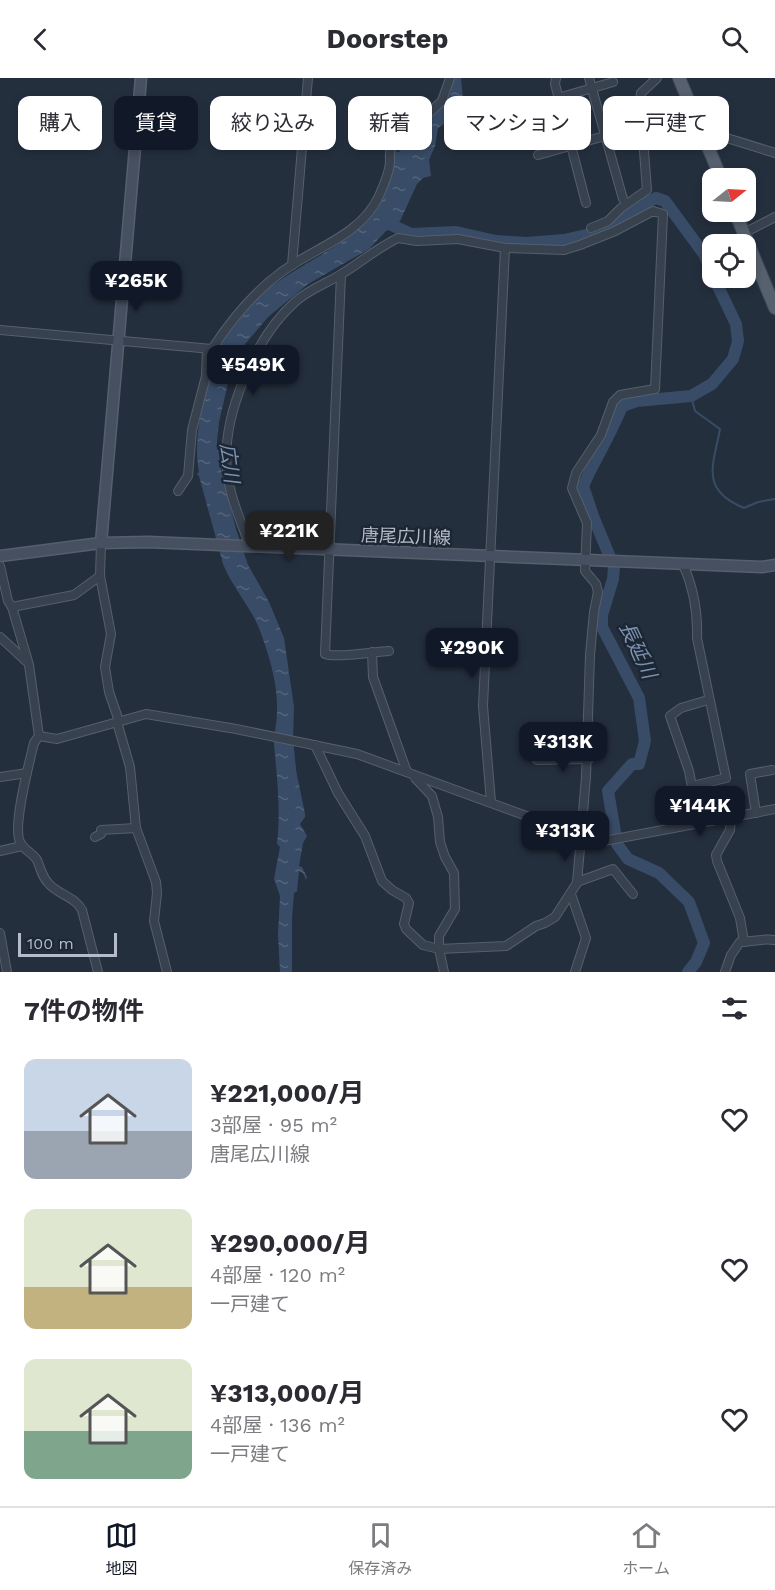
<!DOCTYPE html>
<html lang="ja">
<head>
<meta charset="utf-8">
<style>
  body { margin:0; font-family:"Work Sans","Noto Sans JP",sans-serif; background:#f2f2f3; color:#2b2b33; height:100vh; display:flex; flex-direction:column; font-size:22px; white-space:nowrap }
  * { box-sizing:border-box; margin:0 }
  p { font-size:20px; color:#7c7c81 }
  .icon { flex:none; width:33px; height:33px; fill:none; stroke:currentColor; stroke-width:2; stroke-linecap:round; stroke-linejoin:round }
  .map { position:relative; height:894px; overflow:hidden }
  .panel { display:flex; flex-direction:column; background:#fff; flex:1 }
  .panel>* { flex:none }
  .guide { position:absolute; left:18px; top:18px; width:740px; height:54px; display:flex; gap:12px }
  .needle { width:39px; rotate:72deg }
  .fabs { position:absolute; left:702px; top:90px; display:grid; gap:12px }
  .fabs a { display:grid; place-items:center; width:54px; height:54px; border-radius:12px; background:#fff; box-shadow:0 3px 9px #0003; font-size:30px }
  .scale { position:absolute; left:18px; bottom:15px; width:99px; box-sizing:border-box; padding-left:6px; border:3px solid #b4bcc9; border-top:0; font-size:16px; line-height:21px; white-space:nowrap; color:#b4bcc9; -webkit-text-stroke:4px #1d2633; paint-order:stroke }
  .price { position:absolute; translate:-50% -51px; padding:0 14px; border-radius:12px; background:#111827; color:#fff; font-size:20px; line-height:39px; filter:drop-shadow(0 2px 3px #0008) }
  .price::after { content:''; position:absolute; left:50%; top:36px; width:18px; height:14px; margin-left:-9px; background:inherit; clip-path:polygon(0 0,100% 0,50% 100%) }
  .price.on { background:#222; color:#fff }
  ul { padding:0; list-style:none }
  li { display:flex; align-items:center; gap:18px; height:150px; padding:0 24px }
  li span { display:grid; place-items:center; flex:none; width:168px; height:120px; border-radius:12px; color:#555 }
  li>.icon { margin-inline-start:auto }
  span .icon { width:72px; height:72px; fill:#fffc; stroke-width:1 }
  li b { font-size:26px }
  h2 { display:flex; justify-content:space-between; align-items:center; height:72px; padding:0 24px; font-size:26px }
  .tag { padding:0 21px; border-radius:12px; background:#fff; box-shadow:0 3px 9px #0003; font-size:21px; line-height:54px }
  .tag.on { background:#111827; color:#fff }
  header { display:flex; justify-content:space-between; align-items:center; height:78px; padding:0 24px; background:#fff; font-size:27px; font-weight:700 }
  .tab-bar { display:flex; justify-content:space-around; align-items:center; height:84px; border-top:2px solid #e1e1e2; background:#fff; font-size:16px; color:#7c7c81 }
  .tab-bar a { display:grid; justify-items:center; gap:3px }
  .tab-bar .on { color:#111827 }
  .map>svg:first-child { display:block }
  .water { fill:url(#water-ripples) }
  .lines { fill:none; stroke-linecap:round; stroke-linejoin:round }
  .stream { stroke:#394c67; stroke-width:2 }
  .river { stroke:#394c67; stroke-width:12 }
  .street-casing { stroke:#565f6c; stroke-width:10 }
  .secondary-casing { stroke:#565f6c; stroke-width:13 }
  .primary-casing { stroke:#414a57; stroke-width:14 }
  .street { stroke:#38414e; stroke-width:8 }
  .secondary { stroke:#465061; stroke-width:10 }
  .primary { stroke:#56606e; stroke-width:12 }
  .labels { text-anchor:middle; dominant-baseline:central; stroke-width:5; stroke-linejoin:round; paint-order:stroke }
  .street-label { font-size:18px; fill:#b4bcc9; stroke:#1d2633 }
  .water-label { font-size:20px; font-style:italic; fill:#7c92b1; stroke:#1d2633 }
</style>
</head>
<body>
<header><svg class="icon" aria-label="back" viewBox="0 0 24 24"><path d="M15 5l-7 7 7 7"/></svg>Doorstep<svg class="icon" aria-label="search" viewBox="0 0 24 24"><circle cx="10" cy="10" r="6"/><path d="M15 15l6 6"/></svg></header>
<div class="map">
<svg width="775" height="894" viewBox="0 0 775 894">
  <defs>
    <pattern id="water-ripples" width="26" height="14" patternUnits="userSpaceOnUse" patternTransform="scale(1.5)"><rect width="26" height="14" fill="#394c67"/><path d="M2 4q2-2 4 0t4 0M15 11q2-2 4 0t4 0" fill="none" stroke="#53647b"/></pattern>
  </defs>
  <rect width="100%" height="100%" fill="#242f3e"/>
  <path class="water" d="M454,0H461L463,22L446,45L438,50L435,68L429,82L431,98L423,100L417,106L400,143L386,153L369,171L308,206L268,239L245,266L239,278L228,305L219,344L217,363V371L220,374L221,392L236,451L248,487L269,524L284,560L294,629L293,660L296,692L305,736V739L300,746L307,758L303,765L299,788L302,789L307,799L306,802L303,795L299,793L297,813L294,815L292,840V894H280L278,856L280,818L274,801L280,769L277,766C281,732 277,700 274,666C274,655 277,645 277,634C278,604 269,577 259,550C249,526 232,509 223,486L199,398L197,396L199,394C194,369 199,342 205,317C208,307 208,296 211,286C216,267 241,237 255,223C298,179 365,170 387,108C391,96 395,86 393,73L400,74L398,70L405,66L412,67L419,61L424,62L432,48L431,46L427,48L426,46L449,20Z"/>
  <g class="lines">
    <path class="stream" d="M691,318L695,333L720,351C713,388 700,412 744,430L758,424L775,421"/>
    <g class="river">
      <path d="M385,144L411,156L456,154L496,163L527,165L564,162L595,155L645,125L656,120L665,123L704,176L712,195"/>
      <path d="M688,894L696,884L704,865L689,824L659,795L628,781L617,766L608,713L632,686H639L645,663L639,620L602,549V537L613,501L614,489L593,438L583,408C595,381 611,356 622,328L637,323L691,318L712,306L733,281L738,263L736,246L714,200"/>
    </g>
    <defs>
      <g id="street">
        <path d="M556,0L555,6L586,125"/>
        <path d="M589,0L623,121"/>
        <path d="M558,20L613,4"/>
        <path d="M701,52L775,75"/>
        <path d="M538,77C590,63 642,44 696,41"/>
        <path d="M591,150L608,143L621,130L647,112L640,22L641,15L657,0"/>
        <path d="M744,155L775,139"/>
        <path d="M292,187L308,0"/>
        <path d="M341,197L325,576C337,580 373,574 389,573"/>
        <path d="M0,252L212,271C231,242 251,217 279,196C312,170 360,159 379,118C383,109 390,93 390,83C390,78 389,75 391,70L442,23L450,0"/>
        <path d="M178,413L188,398L192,352L206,298L207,271"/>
        <path d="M101,465L100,498L111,556L105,589L109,614L119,643"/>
        <path d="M250,468C241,444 230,419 227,394C221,340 254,261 294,225C306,213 325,206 340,197C360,185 377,170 398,160L417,163L458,161L505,170L564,172L580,167L615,153L653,133L663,136L655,311L620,317L613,324L601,357L576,395L572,410L587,445L585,493L596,506L598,514L594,534L590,577L586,699L577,805L555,839L545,845L536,848L506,868L439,871L423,867L406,851L404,846L409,825L406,820L392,812L382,803L365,758L338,715L315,667"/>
        <path d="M683,486C694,511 698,533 697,560L726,700L692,708"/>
        <path d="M0,488L8,523L12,529L29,587L39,658L34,665C29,686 14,742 19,761C21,771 32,774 37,782C41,791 42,800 50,807C60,817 75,819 82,832L98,894"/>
        <path d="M12,529L74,517L100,498"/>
        <path d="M0,559L26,583"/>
        <path d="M372,574L373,599L407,694"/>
        <path d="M117,644L130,689L136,750L156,804L157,815L154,843L167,894"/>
        <path d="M39,658L57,661L146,636L236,651L357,676L581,758L604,763L775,731"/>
        <path d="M537,682L589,681"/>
        <path d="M0,699L27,695"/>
        <path d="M415,700L432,718L438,739L440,764L445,779L454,795L455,831L439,858V871L444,894"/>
        <path d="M491,724L483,628L505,170"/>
        <path d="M756,735L750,696L772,692"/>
        <path d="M731,740L730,752L716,777L717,783L740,840L744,864"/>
        <path d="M699,745L689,693L670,638L681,630L708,622"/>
        <path d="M95,759L101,756V752L136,750"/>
        <path d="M0,773L22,768"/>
        <path d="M577,804L613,791L633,816"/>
        <path d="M571,816L586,860L575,894"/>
        <path d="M0,855L7,894"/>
        <path d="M725,894L731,877L740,864C751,864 763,860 774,862"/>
      </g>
      <g id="secondary">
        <path d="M101,465L141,0"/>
        <path d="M0,478L101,465L148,464L762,489L775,487"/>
      </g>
      <g id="primary">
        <path d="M679,0L721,100"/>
        <path d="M735,134L775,230"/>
      </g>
    </defs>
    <use href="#street" class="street-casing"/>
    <use href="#secondary" class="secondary-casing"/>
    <use href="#primary" class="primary-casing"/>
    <use href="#street" class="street"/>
    <use href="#secondary" class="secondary"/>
    <use href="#primary" class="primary"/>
  </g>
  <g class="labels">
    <g class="street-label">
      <text transform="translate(406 458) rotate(2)">唐尾広川線</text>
    </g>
    <g class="water-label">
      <text transform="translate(230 385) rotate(83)">広川</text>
      <text transform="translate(638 572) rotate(65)">長延川</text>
    </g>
  </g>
</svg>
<div class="fabs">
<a><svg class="needle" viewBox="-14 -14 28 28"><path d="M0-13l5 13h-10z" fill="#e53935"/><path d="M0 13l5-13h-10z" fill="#7c7c81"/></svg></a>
<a><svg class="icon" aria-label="locate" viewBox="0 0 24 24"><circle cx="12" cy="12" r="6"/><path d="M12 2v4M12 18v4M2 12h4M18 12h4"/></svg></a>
</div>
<div class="scale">100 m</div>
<b class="price" style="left:136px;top:234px">¥265K</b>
<b class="price" style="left:253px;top:318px">¥549K</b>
<b class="price on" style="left:289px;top:484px">¥221K</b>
<b class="price" style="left:472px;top:601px">¥290K</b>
<b class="price" style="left:563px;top:695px">¥313K</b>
<b class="price" style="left:700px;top:759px">¥144K</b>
<b class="price" style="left:565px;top:784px">¥313K</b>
<div class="guide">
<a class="tag">購入</a>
<a class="tag on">賃貸</a>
<a class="tag">絞り込み</a>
<a class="tag">新着</a>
<a class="tag">マンション</a>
<a class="tag">一戸建て</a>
</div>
</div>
<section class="panel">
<h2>7件の物件<svg class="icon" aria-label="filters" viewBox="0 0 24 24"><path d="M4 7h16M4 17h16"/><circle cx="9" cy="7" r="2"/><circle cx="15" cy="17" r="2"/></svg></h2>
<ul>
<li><span style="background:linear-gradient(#c9d6e8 60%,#9aa5b1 0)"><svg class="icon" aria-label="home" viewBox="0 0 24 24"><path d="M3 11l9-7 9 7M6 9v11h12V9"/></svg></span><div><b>¥221,000/月</b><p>3部屋 · 95 m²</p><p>唐尾広川線</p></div><svg class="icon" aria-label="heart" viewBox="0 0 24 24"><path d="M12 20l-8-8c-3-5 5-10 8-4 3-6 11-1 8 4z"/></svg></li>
<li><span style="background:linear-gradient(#dfe7d0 65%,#c2b280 0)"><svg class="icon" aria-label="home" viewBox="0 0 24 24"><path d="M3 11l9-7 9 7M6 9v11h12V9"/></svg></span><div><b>¥290,000/月</b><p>4部屋 · 120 m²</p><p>一戸建て</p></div><svg class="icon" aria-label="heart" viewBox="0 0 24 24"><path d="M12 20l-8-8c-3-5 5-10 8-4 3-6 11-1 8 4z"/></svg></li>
<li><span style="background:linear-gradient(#dfe7d0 60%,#7fa58c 0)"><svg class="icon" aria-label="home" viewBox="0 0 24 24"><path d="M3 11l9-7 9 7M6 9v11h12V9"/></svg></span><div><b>¥313,000/月</b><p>4部屋 · 136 m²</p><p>一戸建て</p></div><svg class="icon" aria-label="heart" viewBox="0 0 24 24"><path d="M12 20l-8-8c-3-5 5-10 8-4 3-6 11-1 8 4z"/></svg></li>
</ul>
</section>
<nav class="tab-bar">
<a class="on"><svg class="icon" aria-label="map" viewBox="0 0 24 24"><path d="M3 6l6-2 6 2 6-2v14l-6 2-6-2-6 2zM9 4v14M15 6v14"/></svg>地図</a>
<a><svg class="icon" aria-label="saved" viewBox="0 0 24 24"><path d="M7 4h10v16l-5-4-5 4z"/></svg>保存済み</a>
<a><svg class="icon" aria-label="home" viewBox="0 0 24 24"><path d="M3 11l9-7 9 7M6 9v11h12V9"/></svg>ホーム</a>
</nav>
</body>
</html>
